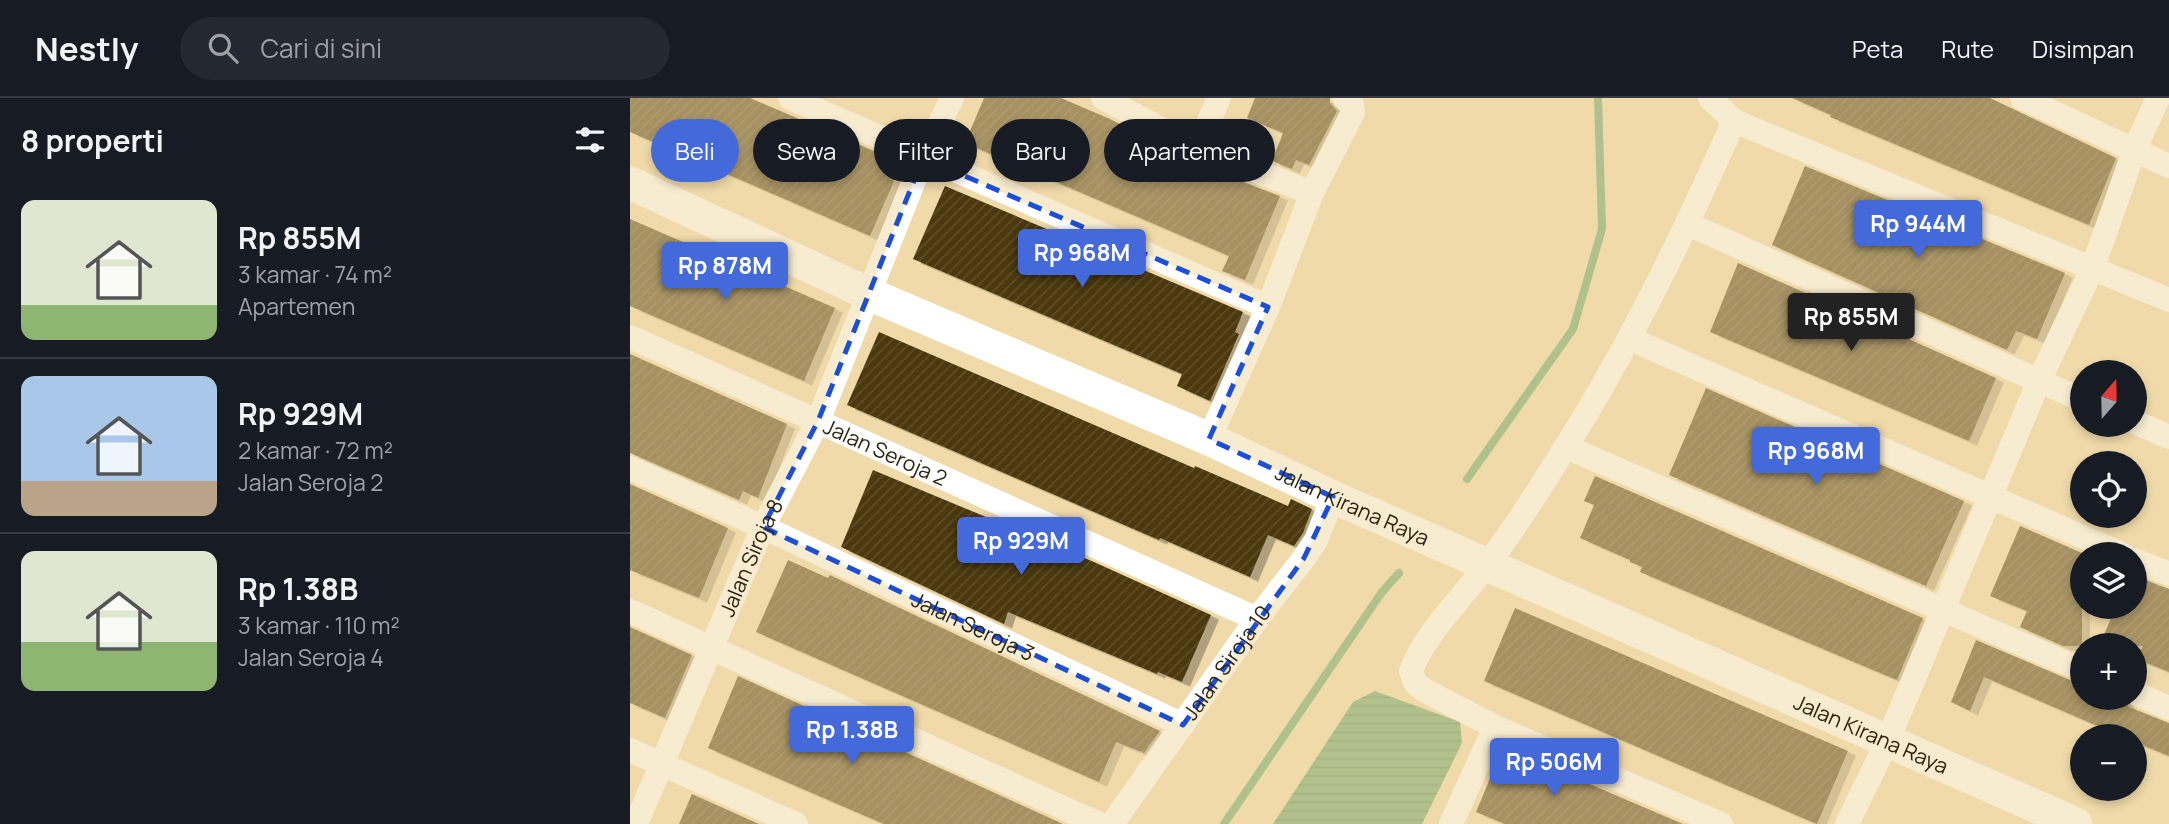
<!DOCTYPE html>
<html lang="id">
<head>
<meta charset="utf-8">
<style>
  body { margin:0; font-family:Manrope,sans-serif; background:#242831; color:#f1f3f6; height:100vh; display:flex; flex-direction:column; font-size:26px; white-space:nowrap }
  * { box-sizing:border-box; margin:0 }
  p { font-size:23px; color:#9ea1a6 }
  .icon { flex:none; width:38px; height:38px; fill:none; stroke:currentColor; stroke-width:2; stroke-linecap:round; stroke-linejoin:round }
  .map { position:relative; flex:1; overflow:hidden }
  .panel { display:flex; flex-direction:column; background:#171b24; width:630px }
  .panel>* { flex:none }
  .top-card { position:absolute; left:21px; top:21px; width:665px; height:63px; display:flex; gap:14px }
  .needle { width:46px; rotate:20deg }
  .controls { position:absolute; left:1440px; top:262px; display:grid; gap:14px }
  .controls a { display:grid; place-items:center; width:77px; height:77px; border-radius:50%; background:#171b24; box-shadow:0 4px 10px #0003; font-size:35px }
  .price { position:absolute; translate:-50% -60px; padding:0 16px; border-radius:7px; background:#4369db; color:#fff; font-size:23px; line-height:46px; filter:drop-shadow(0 2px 4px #0008) }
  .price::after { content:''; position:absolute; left:50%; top:42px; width:21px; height:16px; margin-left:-10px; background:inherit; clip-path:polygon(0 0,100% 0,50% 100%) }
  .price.on { background:#222; color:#fff }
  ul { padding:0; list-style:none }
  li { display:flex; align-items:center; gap:21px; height:175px; padding:0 21px }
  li+li { border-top:2px solid #363941 }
  li span { display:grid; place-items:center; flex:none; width:196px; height:140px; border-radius:14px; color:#555 }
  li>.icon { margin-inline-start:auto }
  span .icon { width:84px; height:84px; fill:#fffc; stroke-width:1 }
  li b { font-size:30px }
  h2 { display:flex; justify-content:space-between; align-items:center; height:84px; padding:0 21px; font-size:30px }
  .chip { padding:0 24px; border-radius:32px; background:#171b24; box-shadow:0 4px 10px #0003; font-size:24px; line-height:63px }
  .chip.on { background:#4369db; color:#fff }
  header { display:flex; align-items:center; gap:42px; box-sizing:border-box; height:98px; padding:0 35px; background:#171b24; border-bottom:2px solid #363941 }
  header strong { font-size:33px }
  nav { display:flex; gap:38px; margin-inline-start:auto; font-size:24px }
  .search { width:490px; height:63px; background:#242831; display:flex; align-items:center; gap:18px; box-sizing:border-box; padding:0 24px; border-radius:38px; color:#9ea1a6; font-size:26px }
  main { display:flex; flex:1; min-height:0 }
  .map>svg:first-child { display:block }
  .water { fill:url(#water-rules) }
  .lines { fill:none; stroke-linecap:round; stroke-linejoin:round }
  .stream { stroke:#63a269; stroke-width:8 }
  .building { fill:url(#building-hatch); filter:url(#shadow) }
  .street { stroke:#fff; stroke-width:24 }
  .secondary { stroke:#fff; stroke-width:33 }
  .marked { fill:none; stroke:#1d4ed8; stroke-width:5; stroke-dasharray:14 9; stroke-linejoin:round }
  .labels { text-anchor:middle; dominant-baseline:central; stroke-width:7; stroke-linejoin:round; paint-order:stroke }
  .street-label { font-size:21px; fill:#2d2512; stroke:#fde7b7 }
</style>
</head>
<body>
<header>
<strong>Nestly</strong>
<div class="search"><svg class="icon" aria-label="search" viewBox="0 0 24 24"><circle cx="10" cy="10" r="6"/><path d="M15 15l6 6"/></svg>Cari di sini</div>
<nav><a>Peta</a><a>Rute</a><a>Disimpan</a></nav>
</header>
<main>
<section class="panel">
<h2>8 properti<svg class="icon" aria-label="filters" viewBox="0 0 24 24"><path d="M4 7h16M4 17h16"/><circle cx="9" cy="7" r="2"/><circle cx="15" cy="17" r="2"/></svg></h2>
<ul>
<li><span style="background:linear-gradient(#dfe7d0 75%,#8fb573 0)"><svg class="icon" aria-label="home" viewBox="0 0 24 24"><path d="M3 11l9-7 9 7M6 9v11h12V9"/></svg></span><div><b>Rp 855M</b><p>3 kamar · 74 m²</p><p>Apartemen</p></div></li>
<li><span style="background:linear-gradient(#a9c7e8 75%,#b9a48a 0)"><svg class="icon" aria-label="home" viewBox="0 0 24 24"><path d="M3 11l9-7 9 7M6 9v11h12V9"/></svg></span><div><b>Rp 929M</b><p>2 kamar · 72 m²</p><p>Jalan Seroja 2</p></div></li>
<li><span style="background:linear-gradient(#dfe7d0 65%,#8fb573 0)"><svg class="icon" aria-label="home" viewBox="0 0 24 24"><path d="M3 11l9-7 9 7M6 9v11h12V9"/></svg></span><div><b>Rp 1.38B</b><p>3 kamar · 110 m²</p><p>Jalan Seroja 4</p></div></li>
</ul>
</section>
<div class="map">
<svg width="1539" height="726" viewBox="0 0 1539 726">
  <defs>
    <pattern id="water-rules" width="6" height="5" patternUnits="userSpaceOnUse" patternTransform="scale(1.75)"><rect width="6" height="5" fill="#63a269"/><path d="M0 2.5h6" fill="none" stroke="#528455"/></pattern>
    <pattern id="building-hatch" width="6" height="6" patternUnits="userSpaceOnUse" patternTransform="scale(1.75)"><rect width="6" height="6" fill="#4b390e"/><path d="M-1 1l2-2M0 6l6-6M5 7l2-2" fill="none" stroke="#5d4d28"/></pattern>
    <filter id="shadow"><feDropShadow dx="8" dy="4.5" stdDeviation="0" flood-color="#0004"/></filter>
  </defs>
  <rect width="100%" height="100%" fill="#f0daaa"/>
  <path class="water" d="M745,593L830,624L832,645L792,726H643L723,604Z"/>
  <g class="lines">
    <g class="stream">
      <path d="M837,381L943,231L972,131L968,0"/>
      <path d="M594,726L752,494L769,475"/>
    </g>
  </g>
  <g class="building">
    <path d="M0,0H120L272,65L240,138L0,34Z"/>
    <path d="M354,0H431L480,21L562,64L650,98L615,182L592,173L599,158L335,45Z"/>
    <path d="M625,0H700V5L707,13L679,67L666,62L662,71L642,63L653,35L617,20Z"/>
    <path d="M1162,0H1360L1486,60L1459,127L1200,19L1201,17Z"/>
    <path d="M1175,68L1435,175L1407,241L1386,233L1377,252L1142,147Z"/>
    <path d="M315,88L613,214L605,234L609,236L580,303L547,288L552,276L283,161Z"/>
    <path d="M0,121L205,210L174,283L0,208Z"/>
    <path d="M1108,165L1366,280L1339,343L1080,234Z"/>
    <path d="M249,234L564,370L565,368L658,408L661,401L682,411L673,435L664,448L638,437L620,479L530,440L529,442L217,307Z"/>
    <path d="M0,256L157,326L128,400L113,393L109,402L0,355Z"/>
    <path d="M1076,290L1334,403L1296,488L1039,377Z"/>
    <path d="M243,372L464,464L581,517L552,584L528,574L527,576L378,514L374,526L211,449Z"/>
    <path d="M965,378L1293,520L1267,582L1010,474L1012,469L1000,464V462L950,440L964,407L954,403Z"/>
    <path d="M0,386L98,430L69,500L0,472Z"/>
    <path d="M1390,428L1452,455V548H1433L1390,529L1397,513L1360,498Z"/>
    <path d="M158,462L198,480L200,477L530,633L514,655L486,644L469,684L126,534Z"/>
    <path d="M1505,478L1539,491V574L1507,561L1513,548H1469L1486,509H1505Z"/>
    <path d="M885,510L1218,653L1187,726L854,583Z"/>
    <path d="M0,529L62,557L35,620L0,605Z"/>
    <path d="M1346,542L1452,587V600H1492L1499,609L1539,625V658L1505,644V639H1493L1354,579L1340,613L1321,604Z"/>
    <path d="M108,578L433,726H254L78,650Z"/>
    <path d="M873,649L1053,726H875L846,714Z"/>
    <path d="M62,696L129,726H49Z"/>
  </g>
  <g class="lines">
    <g class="street">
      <path d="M160,0L638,209"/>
      <path d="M473,0L567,50L682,95"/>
      <path d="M1080,0L1104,23L1539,202"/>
      <path d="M1392,0L1539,68"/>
      <path d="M567,50L589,0"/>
      <path d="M1058,126L1452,302"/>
      <path id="s1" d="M0,239L627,521"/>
      <path d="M1000,241L1494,457"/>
      <path d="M1505,324L1539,339"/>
      <path d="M579,341L638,209L682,95L723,14L722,7L714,0"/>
      <path d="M936,349L1452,572"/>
      <path id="s2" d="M0,370L133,429L553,627"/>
      <path d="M1505,462L1539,476"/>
      <path d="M0,513L469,726"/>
      <path d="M1505,595L1539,610"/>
      <path d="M0,652L166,726"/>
      <path id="s3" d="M6,726L133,429L188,323L293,60L322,0"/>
      <path id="s4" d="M482,726L627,521L674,460L686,442L703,399"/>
      <path d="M821,726L865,629"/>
      <path d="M1091,726L865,629L794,592L785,585L781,573C794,537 832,500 855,469C884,432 910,390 935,350C1001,246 1054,135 1104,23"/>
      <path d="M1217,726L1258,642L1409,283L1463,169L1504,53L1528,0"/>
    </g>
    <path class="secondary" id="s5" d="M0,85L239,196L579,341L703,399L1446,726"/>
  </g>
  <path d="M0 0H1539V726H0ZM293,60L638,209L579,341L703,399L674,460L553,627L133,429L188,323Z" fill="#f0daaa" fill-opacity=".55" fill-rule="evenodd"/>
  <path class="marked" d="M293,60L638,209L579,341L703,399L674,460L553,627L133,429L188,323Z"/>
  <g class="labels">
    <g class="street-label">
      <text stroke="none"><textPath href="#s1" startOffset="280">Jalan Seroja 2</textPath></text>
      <text stroke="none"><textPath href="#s5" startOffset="791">Jalan Kirana Raya</textPath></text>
      <text stroke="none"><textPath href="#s3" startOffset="290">Jalan Siroja 8</textPath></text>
      <text stroke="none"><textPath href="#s2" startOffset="378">Jalan Seroja 3</textPath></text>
      <text stroke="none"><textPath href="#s4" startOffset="198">Jalan Siroja 10</textPath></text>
      <text stroke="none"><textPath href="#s5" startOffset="1358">Jalan Kirana Raya</textPath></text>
    </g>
  </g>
</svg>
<div class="controls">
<a><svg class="needle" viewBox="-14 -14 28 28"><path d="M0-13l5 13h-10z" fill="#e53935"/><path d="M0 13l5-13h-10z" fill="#9ea1a6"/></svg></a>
<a><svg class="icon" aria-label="locate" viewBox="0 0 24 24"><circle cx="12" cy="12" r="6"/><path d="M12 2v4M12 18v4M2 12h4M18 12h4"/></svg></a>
<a><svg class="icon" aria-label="layers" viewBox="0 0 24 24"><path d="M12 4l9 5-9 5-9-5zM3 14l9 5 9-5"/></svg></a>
<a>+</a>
<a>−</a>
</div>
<b class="price" style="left:1288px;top:162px">Rp 944M</b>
<b class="price" style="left:452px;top:191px">Rp 968M</b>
<b class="price" style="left:95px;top:204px">Rp 878M</b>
<b class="price on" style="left:1221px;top:255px">Rp 855M</b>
<b class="price" style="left:1186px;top:389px">Rp 968M</b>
<b class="price" style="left:391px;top:479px">Rp 929M</b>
<b class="price" style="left:222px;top:668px">Rp 1.38B</b>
<b class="price" style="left:924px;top:700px">Rp 506M</b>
<div class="top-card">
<a class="chip on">Beli</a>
<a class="chip">Sewa</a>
<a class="chip">Filter</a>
<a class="chip">Baru</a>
<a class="chip">Apartemen</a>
</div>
</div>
</main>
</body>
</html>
